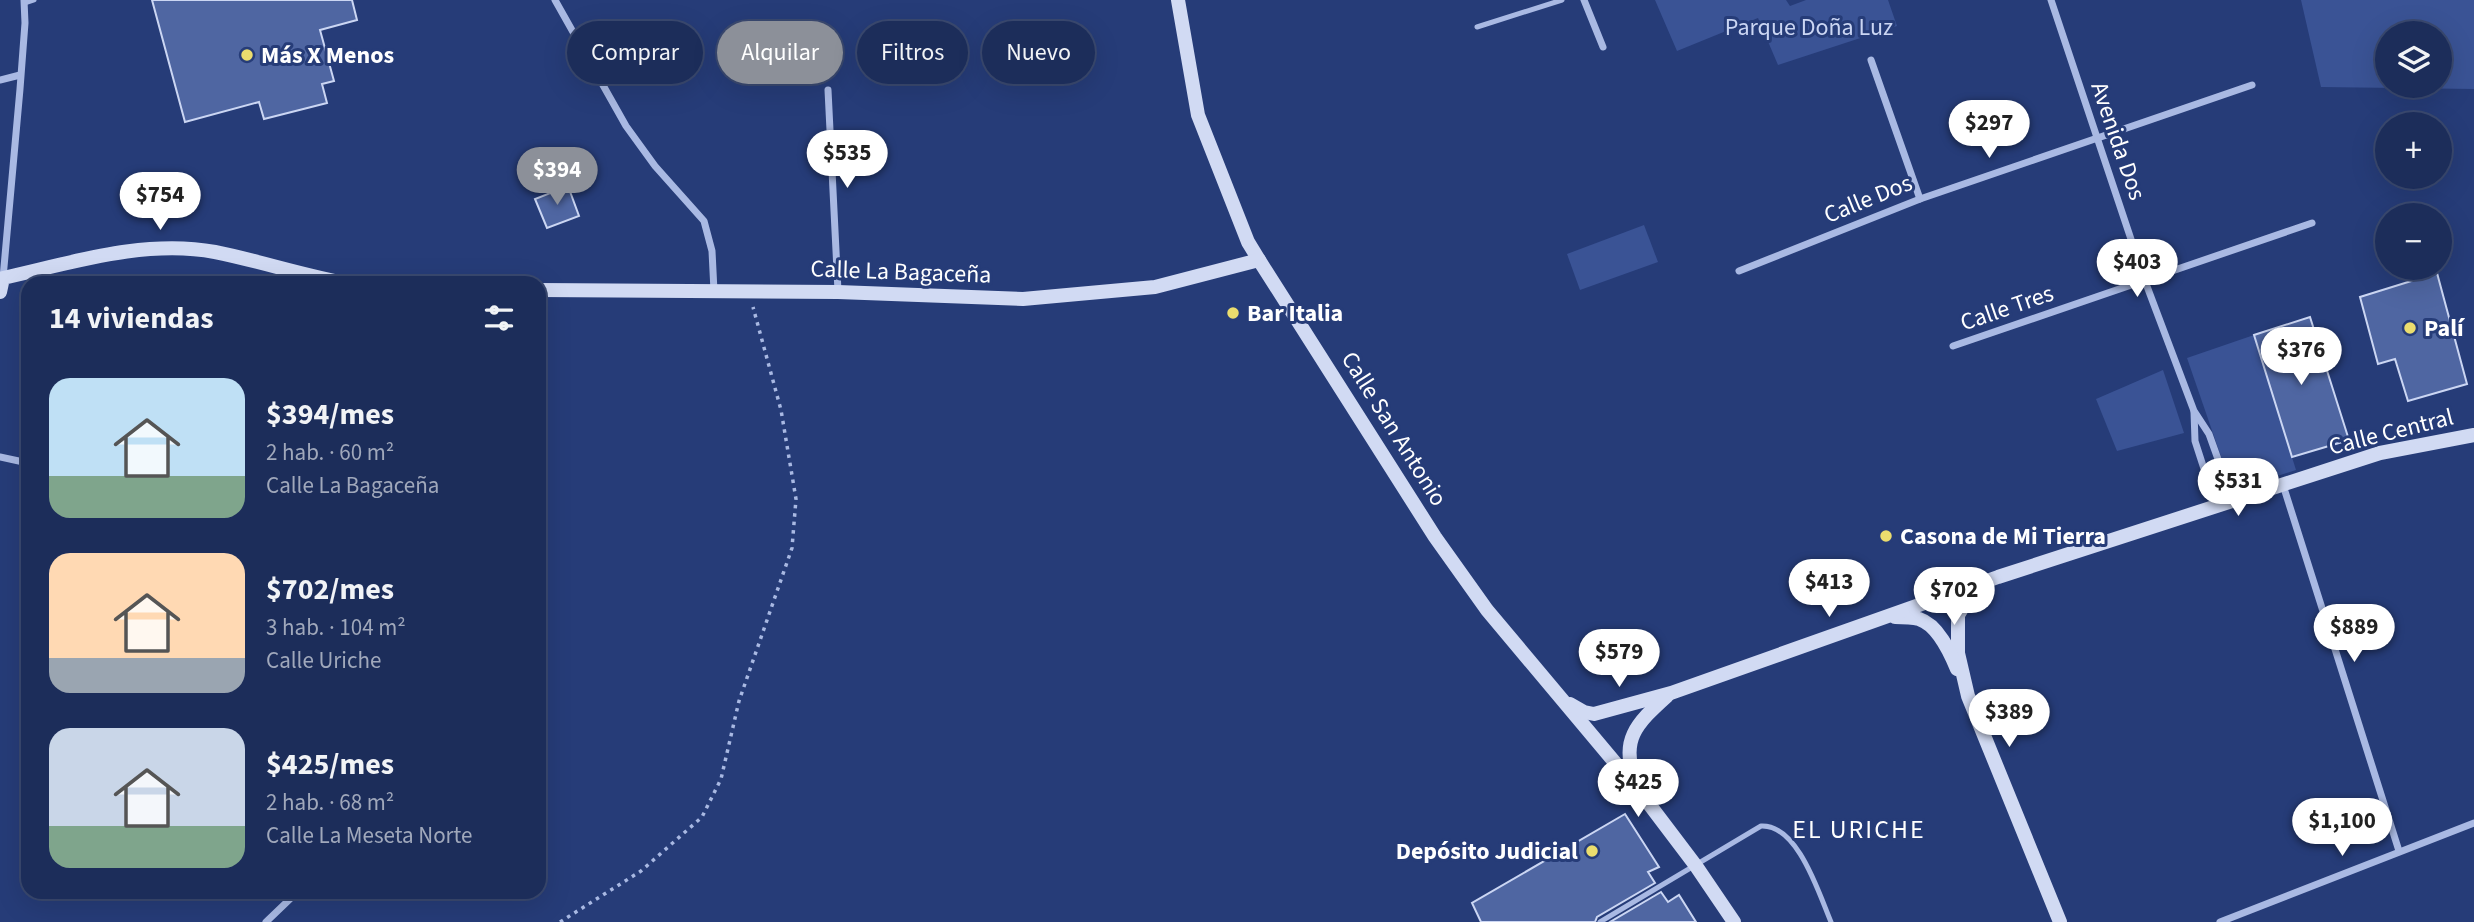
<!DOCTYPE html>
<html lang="es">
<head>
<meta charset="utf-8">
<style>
  body { margin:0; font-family:"Source Sans 3",sans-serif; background:#253560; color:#f1f3f6; height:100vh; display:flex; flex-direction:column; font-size:26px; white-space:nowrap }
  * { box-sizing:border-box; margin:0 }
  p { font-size:23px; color:#a0a8bb }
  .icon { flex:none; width:38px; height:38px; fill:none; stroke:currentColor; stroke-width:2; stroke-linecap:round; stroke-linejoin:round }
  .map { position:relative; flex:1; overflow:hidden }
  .details { position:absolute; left:21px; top:276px; width:525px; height:623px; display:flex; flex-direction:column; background:#1c2d5a; border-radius:21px; box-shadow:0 7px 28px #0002,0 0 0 2px #3a4970 }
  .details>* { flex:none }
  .banner { position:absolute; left:567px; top:21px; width:665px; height:63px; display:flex; gap:14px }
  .controls { position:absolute; left:2375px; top:21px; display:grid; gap:14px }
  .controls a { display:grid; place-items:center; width:77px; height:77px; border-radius:50%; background:#1c2d5a; box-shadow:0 7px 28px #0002,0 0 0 2px #3a4970; font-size:35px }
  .price { position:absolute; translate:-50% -60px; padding:0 16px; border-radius:24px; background:#fff; color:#222; font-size:23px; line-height:46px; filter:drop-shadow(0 2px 4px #0008) }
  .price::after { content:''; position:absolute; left:50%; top:42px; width:21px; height:16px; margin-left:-10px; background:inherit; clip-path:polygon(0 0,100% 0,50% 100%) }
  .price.active { background:#8c9099; color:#fff }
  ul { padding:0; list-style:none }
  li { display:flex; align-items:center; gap:21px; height:175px; padding:0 28px }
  li span { display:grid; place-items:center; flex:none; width:196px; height:140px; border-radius:21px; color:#555 }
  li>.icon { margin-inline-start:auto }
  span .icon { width:84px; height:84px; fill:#fffc; stroke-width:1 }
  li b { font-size:30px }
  h2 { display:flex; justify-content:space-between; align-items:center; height:84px; padding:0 28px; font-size:30px }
  .chip { padding:0 24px; border-radius:32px; background:#1c2d5a; box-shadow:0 7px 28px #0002,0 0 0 2px #3a4970; font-size:24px; line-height:63px }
  .chip.active { background:#8c9099; color:#fff }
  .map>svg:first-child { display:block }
  .green { fill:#3a5395; fill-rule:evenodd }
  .building { fill:#4f66a2; stroke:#cbd6f3; stroke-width:2 }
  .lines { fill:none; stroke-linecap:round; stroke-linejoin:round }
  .path { stroke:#a9b9e3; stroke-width:3.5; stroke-dasharray:3.5 5; stroke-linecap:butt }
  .lane { stroke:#a9b9e3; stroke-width:5 }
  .street { stroke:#a9b9e3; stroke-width:7 }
  .secondary { stroke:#d1daf3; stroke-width:14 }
  .poi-dot { fill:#ebdd6e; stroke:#263c78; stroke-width:2.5 }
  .labels { text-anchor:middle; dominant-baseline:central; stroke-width:6; stroke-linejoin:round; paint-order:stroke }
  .park-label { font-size:24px; fill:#cbd6f3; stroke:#263c78 }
  .poi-label { font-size:24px; font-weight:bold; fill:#fff; stroke:#263c78; text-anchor:start }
  .street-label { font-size:24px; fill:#fff; stroke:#263c78 }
  .neighbourhood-label { font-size:26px; letter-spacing:2px; fill:#fff; stroke:#263c78 }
</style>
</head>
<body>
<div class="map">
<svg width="2474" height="922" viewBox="0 0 2474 922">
  <rect width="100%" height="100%" fill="#263c78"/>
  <g class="green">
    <path d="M1655,0H1786L1790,6L1806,0H1888L1897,26L1778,65L1758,18L1677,51Z"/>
    <path d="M2301,0H2474V89L2321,87ZM2387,33H2440V86H2387Z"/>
    <path d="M1644,225L1658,262L1580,290L1567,254Z"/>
    <path d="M2254,335L2296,470L2247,486L2239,485L2226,471L2187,358Z"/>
    <path d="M2163,370L2184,433L2117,451L2096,399Z"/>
  </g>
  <g class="building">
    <path d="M152,0H352L357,20L320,30L334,81L322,84L327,103L264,119L259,102L185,122Z"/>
    <path d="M568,186L579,216L547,228L535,199Z"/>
    <path d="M2437,273L2467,384L2408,401L2395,359L2378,364L2360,297Z"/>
    <path d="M2310,317L2349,440L2292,457L2254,335Z"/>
    <path d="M1625,814L1659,867L1648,872L1655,883L1597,917L1595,922H1481L1472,903Z"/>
    <path d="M1661,892L1668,902L1679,895L1696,922H1610Z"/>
  </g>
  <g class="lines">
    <path class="path" d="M560,922L641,871L702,817L721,779L739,701L792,548L796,499L781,410L753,307"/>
    <g class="lane">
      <path d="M25,3L34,0"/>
      <path d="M1477,27L1562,0"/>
      <path d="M1600,922L1761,826C1798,824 1819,894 1831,922"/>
    </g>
    <g class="street">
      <path d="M555,0L626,126L655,166L704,221L712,251L714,291"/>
      <path d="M1584,0L1603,47"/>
      <path d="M2051,0L2145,281L2194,411L2209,434L2233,501"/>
      <path d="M1871,60L1920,199"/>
      <path d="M0,80L20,75"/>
      <path d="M828,90L838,291"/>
      <path d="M1739,271L1920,199L2252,85"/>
      <path d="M3,278L20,89L25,23L24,0"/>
      <path d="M1953,346L2312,223"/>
      <path d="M2194,412L2195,441L2216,506"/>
      <path d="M0,457L28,463"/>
      <path d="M2283,485L2399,851"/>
      <path d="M266,922L290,899"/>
      <path d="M2220,922L2474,823"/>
    </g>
    <g class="secondary">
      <path d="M1178,0L1198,115L1248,242L1259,260L1435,537L1487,610L1643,796L1696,866L1734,922"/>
      <path d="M539,290L838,292L1023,299L1155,287L1259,260"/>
      <path d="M0,292L3,278C71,263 144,239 215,252C260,261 304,276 350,284"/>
      <path d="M1982,589L1968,599L1958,615V653L1968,696L2060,922"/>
      <path d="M1895,617C1903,617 1911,617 1919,619C1938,625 1950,652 1957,669"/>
      <path d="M1570,704L1584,712L1594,714L1671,693L1998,577L2380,453L2474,435"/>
      <path d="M1637,783C1618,741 1637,723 1667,696"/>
    </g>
  </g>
  <g class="poi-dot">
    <circle cx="247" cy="55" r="7"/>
    <circle cx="1233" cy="313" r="7"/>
    <circle cx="2410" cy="328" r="7"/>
    <circle cx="1886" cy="536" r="7"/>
    <circle cx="1592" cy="851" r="7"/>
  </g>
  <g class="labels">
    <g class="park-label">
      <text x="1809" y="27">Parque Doña Luz</text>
    </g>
    <g class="poi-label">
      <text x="261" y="55">Más X Menos</text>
      <text x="1247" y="313">Bar Italia</text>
      <text x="2424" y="328">Palí</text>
      <text x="1900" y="536">Casona de Mi Tierra</text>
      <text x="1578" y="851" text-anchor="end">Depósito Judicial</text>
    </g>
    <g class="street-label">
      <text transform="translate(2118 141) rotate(71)">Avenida Dos</text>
      <text transform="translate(1868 199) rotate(-22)">Calle Dos</text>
      <text transform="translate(901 272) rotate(2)">Calle La Bagaceña</text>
      <text transform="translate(2007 308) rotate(-19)">Calle Tres</text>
      <text transform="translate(1394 429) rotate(58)">Calle San Antonio</text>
      <text transform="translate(2391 432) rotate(-14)">Calle Central</text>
    </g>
    <g class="neighbourhood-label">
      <text x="1859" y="829">EL URICHE</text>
    </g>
  </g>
</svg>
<div class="controls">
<a><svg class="icon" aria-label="layers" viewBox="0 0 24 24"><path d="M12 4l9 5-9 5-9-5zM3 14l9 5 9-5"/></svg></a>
<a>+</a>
<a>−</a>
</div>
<b class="price" style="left:1989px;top:160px">$297</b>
<b class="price" style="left:847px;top:190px">$535</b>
<b class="price active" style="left:557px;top:207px">$394</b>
<b class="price" style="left:160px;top:232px">$754</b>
<b class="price" style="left:2137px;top:299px">$403</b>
<b class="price" style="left:2301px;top:387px">$376</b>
<b class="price" style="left:2238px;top:518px">$531</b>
<b class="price" style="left:1829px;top:619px">$413</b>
<b class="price" style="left:1954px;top:627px">$702</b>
<b class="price" style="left:2354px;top:664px">$889</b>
<b class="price" style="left:1619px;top:689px">$579</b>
<b class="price" style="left:2009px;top:749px">$389</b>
<b class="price" style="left:1638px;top:819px">$425</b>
<b class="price" style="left:2342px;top:858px">$1,100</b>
<div class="banner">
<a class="chip">Comprar</a>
<a class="chip active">Alquilar</a>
<a class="chip">Filtros</a>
<a class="chip">Nuevo</a>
</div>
<section class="details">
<h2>14 viviendas<svg class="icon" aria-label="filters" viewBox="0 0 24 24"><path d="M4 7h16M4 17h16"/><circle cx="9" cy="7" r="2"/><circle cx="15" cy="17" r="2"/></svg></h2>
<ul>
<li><span style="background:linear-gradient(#bfe0f5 70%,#7fa58c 0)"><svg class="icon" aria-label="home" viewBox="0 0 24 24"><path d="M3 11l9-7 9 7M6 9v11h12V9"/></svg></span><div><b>$394/mes</b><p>2 hab. · 60 m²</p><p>Calle La Bagaceña</p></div></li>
<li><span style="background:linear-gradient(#ffd9b3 75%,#9aa5b1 0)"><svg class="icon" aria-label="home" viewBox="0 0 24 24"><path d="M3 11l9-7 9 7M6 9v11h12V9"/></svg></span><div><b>$702/mes</b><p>3 hab. · 104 m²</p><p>Calle Uriche</p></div></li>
<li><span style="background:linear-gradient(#c9d6e8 70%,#7fa58c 0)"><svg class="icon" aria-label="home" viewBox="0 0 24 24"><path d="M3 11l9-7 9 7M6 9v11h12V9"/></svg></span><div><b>$425/mes</b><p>2 hab. · 68 m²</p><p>Calle La Meseta Norte</p></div></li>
</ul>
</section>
</div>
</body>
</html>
